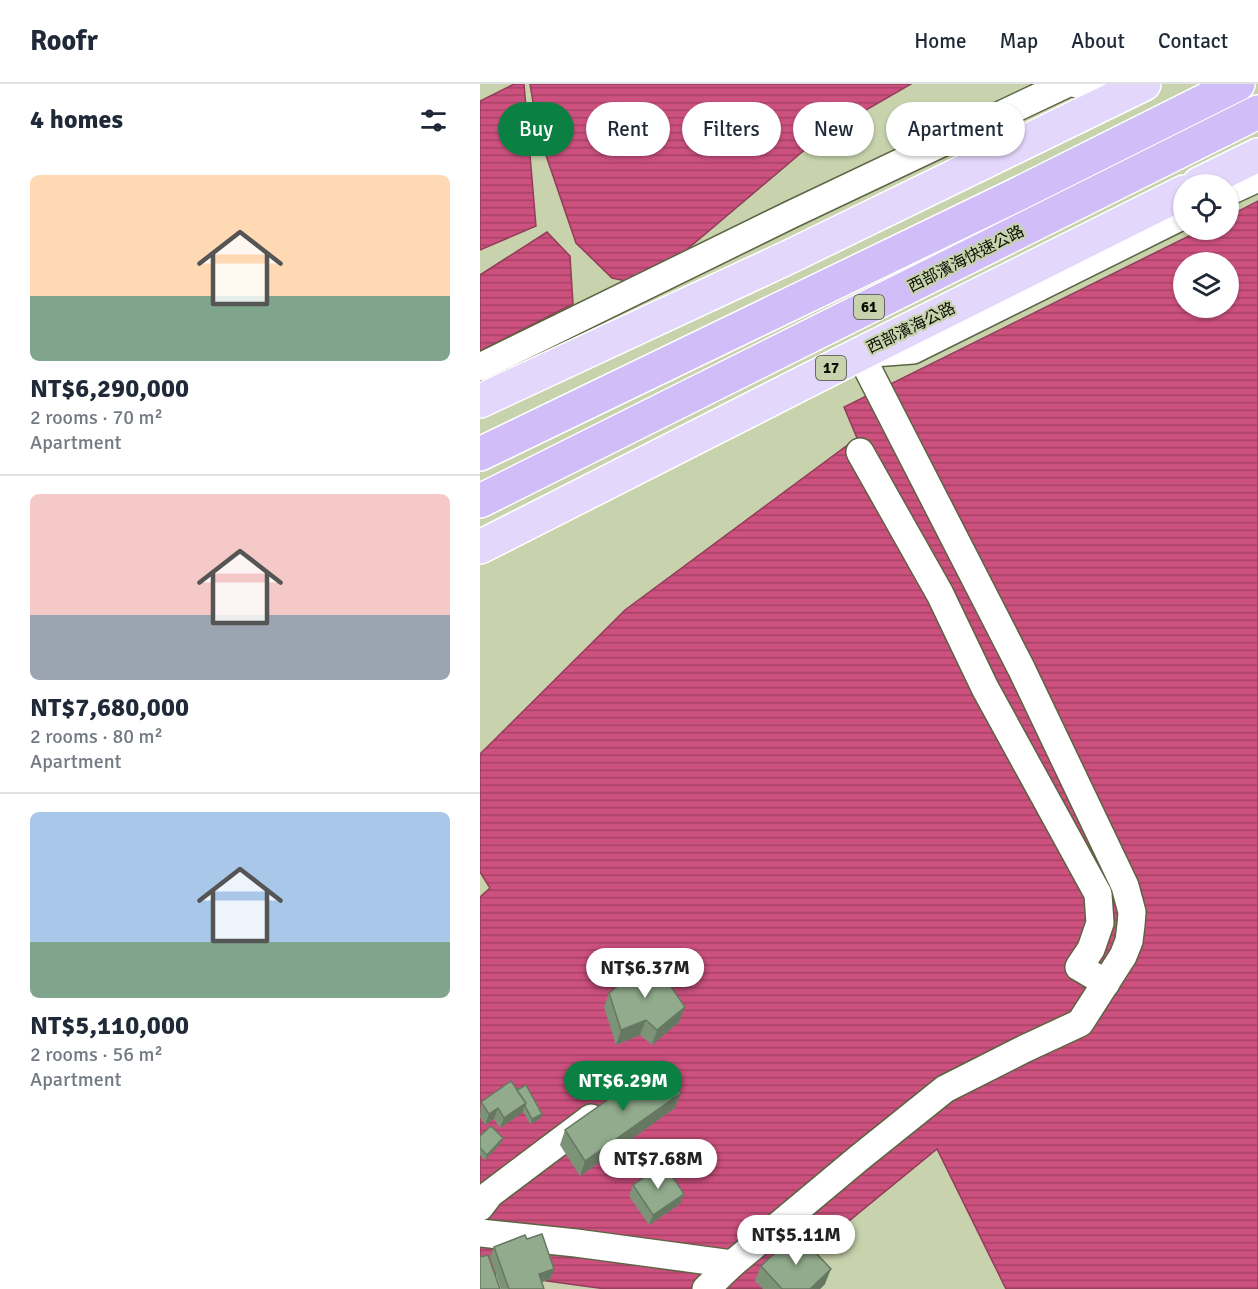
<!DOCTYPE html>
<html lang="en">
<head>
<meta charset="utf-8">
<style>
  body { margin:0; font-family:Signika,"Noto Sans TC",sans-serif; background:#f2f2f3; color:#1f2937; height:100vh; display:flex; flex-direction:column; font-size:22px; white-space:nowrap }
  * { box-sizing:border-box; margin:0 }
  p { font-size:20px; color:#747a83 }
  .icon { flex:none; width:33px; height:33px; fill:none; stroke:currentColor; stroke-width:2; stroke-linecap:round; stroke-linejoin:round }
  .map { position:relative; flex:1; overflow:hidden }
  .side { display:flex; flex-direction:column; background:#fff; width:480px }
  .side>* { flex:none }
  .guide { position:absolute; left:18px; top:18px; width:570px; height:54px; display:flex; gap:12px }
  .tools { position:absolute; left:693px; top:90px; display:grid; gap:12px }
  .tools a { display:grid; place-items:center; width:66px; height:66px; border-radius:50%; background:#fff; box-shadow:0 2px 4px #0004; font-size:30px }
  .price { position:absolute; translate:-50% -51px; padding:0 14px; border-radius:21px; background:#fff; color:#222; font-size:20px; line-height:39px; filter:drop-shadow(0 2px 3px #0008) }
  .price::after { content:''; position:absolute; left:50%; top:36px; width:18px; height:14px; margin-left:-9px; background:inherit; clip-path:polygon(0 0,100% 0,50% 100%) }
  .price.active { background:#0b8043; color:#fff }
  ul { padding:0; list-style:none }
  li { display:grid; align-content:center; gap:12px; height:318px; padding:0 30px }
  li+li { border-top:2px solid #e0e1e3 }
  li span { display:grid; place-items:center; height:186px; border-radius:9px; color:#555 }
  li>.icon { margin-inline-start:auto }
  span .icon { width:108px; height:108px; fill:#fffc; stroke-width:1 }
  li b { font-size:26px }
  h2 { display:flex; justify-content:space-between; align-items:center; height:72px; padding:0 30px; font-size:26px }
  .chip { padding:0 21px; border-radius:27px; background:#fff; box-shadow:0 2px 4px #0004; font-size:21px; line-height:54px }
  .chip.active { background:#0b8043; color:#fff }
  header { display:flex; align-items:center; gap:36px; box-sizing:border-box; height:84px; padding:0 30px; background:#fff; border-bottom:2px solid #e0e1e3 }
  header strong { font-size:28px }
  nav { display:flex; gap:33px; margin-inline-start:auto; font-size:21px }
  main { display:flex; flex:1; min-height:0 }
  .map>svg:first-child { display:block }
  .water { fill:url(#water-rules); stroke:#923d5a; stroke-width:1.5; fill-rule:evenodd }
  .lines { fill:none; stroke-linecap:round; stroke-linejoin:round }
  .minor-casing { stroke:#5b6442; stroke-width:30 }
  .major-casing { stroke:#fff; stroke-width:36 }
  .highway-casing { stroke:#fff; stroke-width:36 }
  .minor { stroke:#fff; stroke-width:27 }
  .major { stroke:#e3d7fb; stroke-width:33 }
  .highway { stroke:#d1bdf8; stroke-width:33 }
  .wall { fill:#7d9378 }
  .shaded-wall { fill:#667862 }
  .building { fill:#91ab8c; stroke:#667862; stroke-width:1.5 }
  .labels { text-anchor:middle; dominant-baseline:central; stroke-width:4.5; stroke-linejoin:round; paint-order:stroke }
  .shield { fill:#c8d3ad; stroke:#434836; stroke-width:1.5 }
  .shield-label { font-size:15px; font-weight:bold; fill:#0a0d03 }
  .street-label { font-size:16px; fill:#0a0d03; stroke:#c8d3ad }
</style>
</head>
<body>
<header>
<strong>Roofr</strong>
<nav><a>Home</a><a>Map</a><a>About</a><a>Contact</a></nav>
</header>
<main>
<section class="side">
<h2>4 homes<svg class="icon" aria-label="filters" viewBox="0 0 24 24"><path d="M4 7h16M4 17h16"/><circle cx="9" cy="7" r="2"/><circle cx="15" cy="17" r="2"/></svg></h2>
<ul>
<li><span style="background:linear-gradient(#ffd9b3 65%,#7fa58c 0)"><svg class="icon" aria-label="home" viewBox="0 0 24 24"><path d="M3 11l9-7 9 7M6 9v11h12V9"/></svg></span><div><b>NT$6,290,000</b><p>2 rooms · 70 m²</p><p>Apartment</p></div></li>
<li><span style="background:linear-gradient(#f6c9c9 65%,#9aa5b1 0)"><svg class="icon" aria-label="home" viewBox="0 0 24 24"><path d="M3 11l9-7 9 7M6 9v11h12V9"/></svg></span><div><b>NT$7,680,000</b><p>2 rooms · 80 m²</p><p>Apartment</p></div></li>
<li><span style="background:linear-gradient(#a9c7e8 70%,#7fa58c 0)"><svg class="icon" aria-label="home" viewBox="0 0 24 24"><path d="M3 11l9-7 9 7M6 9v11h12V9"/></svg></span><div><b>NT$5,110,000</b><p>2 rooms · 56 m²</p><p>Apartment</p></div></li>
</ul>
</section>
<div class="map">
<svg width="778" height="1205" viewBox="0 0 778 1205">
  <defs>
    <pattern id="water-rules" width="6" height="5" patternUnits="userSpaceOnUse" patternTransform="scale(1.5)"><rect width="6" height="5" fill="#cd517f"/><path d="M0 2.5h6" fill="none" stroke="#a54266"/></pattern>
  </defs>
  <rect width="100%" height="100%" fill="#c8d3ad"/>
  <g class="water">
    <path d="M34,0H44L56,142L0,166V17Z"/>
    <path d="M50,0H431L341,52L165,201L132,194L96,159L58,48Z"/>
    <path d="M778,117V1205H526L457,1065L286,1205H126L0,1188V813L10,804L0,788V670L145,526L377,354L364,323L721,146H748L749,132ZM704,178H748V224H704Z"/>
    <path d="M67,148L90,172L93,220L0,267V191Z"/>
  </g>
  <g class="lines">
    <defs>
      <g id="minor">
        <path d="M597,0L656,4L655,1"/>
        <path d="M748,108L778,94"/>
        <path d="M0,283L310,131L586,0"/>
        <path d="M380,368L460,510L505,604L618,810L620,839L611,865L599,883L626,899"/>
        <path d="M0,1123L10,1110L111,1034"/>
        <path d="M0,1149L96,1159L252,1180"/>
        <path d="M226,1205L252,1180L379,1074L465,1005L544,965L600,939L643,872L649,857L651,841L652,828L645,802L541,584L380,270L433,266L704,131"/>
      </g>
      <g id="major">
        <path d="M719,100L778,71"/>
        <path d="M0,317L311,172L664,0"/>
        <path d="M0,463L380,270L704,108"/>
      </g>
      <g id="highway">
        <path d="M0,370L540,109L758,0"/>
        <path d="M0,417L778,28"/>
      </g>
    </defs>
    <use href="#minor" class="minor-casing"/>
    <use href="#major" class="major-casing"/>
    <use href="#highway" class="highway-casing"/>
    <use href="#minor" class="minor"/>
    <use href="#major" class="major"/>
    <use href="#highway" class="highway"/>
  </g>
  <g class="wall">
    <path d="M129,909L205,923L199,938L172,961L160,951L136,961L124,923Z"/>
    <path d="M37,1006L60,1035L50,1040L43,1027L42,1029L20,1044L14,1035L5,1041L0,1033L1,1018Z"/>
    <path d="M201,1009L195,1024L100,1092L80,1061L85,1046Z"/>
    <path d="M0,1052L23,1054L21,1059L5,1076L0,1071Z"/>
    <path d="M153,1101L204,1110L200,1120L169,1141L149,1112Z"/>
    <path d="M47,1155L74,1185L70,1195L62,1198L64,1205H21L10,1173L14,1163Z"/>
    <path d="M281,1182L345,1200L340,1205H283L275,1197Z"/>
  </g>
  <g class="shaded-wall">
    <path d="M205,923L199,938L172,961L177,946Z"/>
    <path d="M166,936L160,951L136,961L141,946Z"/>
    <path d="M201,1009L195,1024L100,1092L105,1077Z"/>
    <path d="M46,1019L42,1029L20,1044L24,1034Z"/>
    <path d="M18,1024L14,1035L5,1041L9,1030Z"/>
    <path d="M62,1030L60,1035L50,1040L52,1035Z"/>
    <path d="M23,1054L21,1059L5,1076L7,1071Z"/>
    <path d="M204,1110L200,1120L169,1141L173,1131Z"/>
    <path d="M74,1185L70,1195L55,1200L59,1190Z"/>
    <path d="M351,1185L345,1200L340,1205H330Z"/>
  </g>
  <g class="building">
    <path d="M172,875L205,923L177,946L166,936L141,946L129,909Z"/>
    <path d="M180,979L201,1009L105,1077L85,1046Z"/>
    <path d="M31,997L46,1019L24,1034L18,1024L9,1030L1,1018Z"/>
    <path d="M46,1001L62,1030L52,1035L45,1022L46,1019L37,1006Z"/>
    <path d="M11,1042L23,1054L7,1071L0,1064V1052Z"/>
    <path d="M184,1080L204,1110L173,1131L153,1101Z"/>
    <path d="M317,1149L351,1185L330,1205H302L281,1182Z"/>
    <path d="M62,1150L74,1185L59,1190L64,1205H29L14,1163L45,1151L47,1155Z"/>
    <path d="M8,1171L20,1205H0V1173Z"/>
  </g>
  <g class="labels">
    <g class="shield">
      <rect x="374" y="211" width="30" height="24" rx="4.5"/>
      <rect x="336" y="272" width="30" height="24" rx="4.5"/>
    </g>
    <g class="shield-label">
      <text x="389" y="223">61</text>
      <text x="351" y="284">17</text>
    </g>
    <g class="street-label">
      <text transform="translate(486 175) rotate(-27)">西部濱海快速公路</text>
      <text transform="translate(431 244) rotate(-26)">西部濱海公路</text>
    </g>
  </g>
</svg>
<div class="tools">
<a><svg class="icon" aria-label="locate" viewBox="0 0 24 24"><circle cx="12" cy="12" r="6"/><path d="M12 2v4M12 18v4M2 12h4M18 12h4"/></svg></a>
<a><svg class="icon" aria-label="layers" viewBox="0 0 24 24"><path d="M12 4l9 5-9 5-9-5zM3 14l9 5 9-5"/></svg></a>
</div>
<b class="price" style="left:165px;top:915px">NT$6.37M</b>
<b class="price active" style="left:143px;top:1028px">NT$6.29M</b>
<b class="price" style="left:178px;top:1106px">NT$7.68M</b>
<b class="price" style="left:316px;top:1182px">NT$5.11M</b>
<div class="guide">
<a class="chip active">Buy</a>
<a class="chip">Rent</a>
<a class="chip">Filters</a>
<a class="chip">New</a>
<a class="chip">Apartment</a>
</div>
</div>
</main>
</body>
</html>
